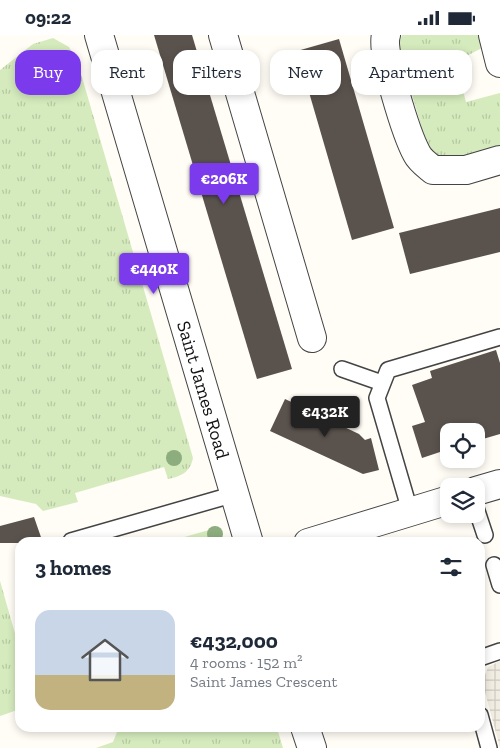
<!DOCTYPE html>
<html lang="en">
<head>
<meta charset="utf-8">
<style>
  body { margin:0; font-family:"Zilla Slab",serif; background:#f6f6f7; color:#1f2937; height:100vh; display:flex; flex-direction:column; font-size:19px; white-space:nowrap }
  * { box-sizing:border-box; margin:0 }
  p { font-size:16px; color:#747a83 }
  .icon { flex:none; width:28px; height:28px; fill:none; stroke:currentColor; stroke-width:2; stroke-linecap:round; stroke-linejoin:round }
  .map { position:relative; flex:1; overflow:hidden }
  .panel { position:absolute; left:15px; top:502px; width:470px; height:195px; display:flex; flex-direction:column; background:#fff; border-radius:15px; box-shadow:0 2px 8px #0003 }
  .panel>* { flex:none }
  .top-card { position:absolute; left:15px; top:15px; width:470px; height:45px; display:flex; gap:10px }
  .controls { position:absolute; left:440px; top:388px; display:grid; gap:10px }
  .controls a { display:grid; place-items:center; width:45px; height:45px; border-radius:10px; background:#fff; box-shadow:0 2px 8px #0003; font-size:25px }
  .price { position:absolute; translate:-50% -42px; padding:0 11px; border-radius:5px; background:#7c3aed; color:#fff; font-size:16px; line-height:32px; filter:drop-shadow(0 1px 2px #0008) }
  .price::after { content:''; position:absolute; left:50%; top:30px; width:15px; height:11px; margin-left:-8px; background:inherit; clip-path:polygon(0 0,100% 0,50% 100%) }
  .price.current { background:#222; color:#fff }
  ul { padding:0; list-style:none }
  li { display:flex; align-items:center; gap:15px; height:125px; padding:0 20px }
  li+li { border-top:1px solid #e0e1e3 }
  li span { display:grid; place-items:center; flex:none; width:140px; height:100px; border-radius:15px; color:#555 }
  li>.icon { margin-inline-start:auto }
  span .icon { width:60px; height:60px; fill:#fffc; stroke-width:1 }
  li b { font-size:21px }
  h2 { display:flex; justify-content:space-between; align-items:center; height:60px; padding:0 20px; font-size:21px }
  .chip { padding:0 18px; border-radius:15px; background:#fff; box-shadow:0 2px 8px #0003; font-size:18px; line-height:45px }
  .chip.current { background:#7c3aed; color:#fff }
  .status { display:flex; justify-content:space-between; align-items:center; height:35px; padding:0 25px; background:#fff; direction:ltr }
  .status svg { height:14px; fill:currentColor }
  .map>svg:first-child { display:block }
  .grass { fill:url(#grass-tufts) }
  .plaza { fill:url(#plaza-grid) }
  .building { fill:#5a524d }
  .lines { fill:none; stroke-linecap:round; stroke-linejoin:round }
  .service-casing { stroke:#444; stroke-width:18 }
  .minor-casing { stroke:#444; stroke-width:30 }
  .tertiary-casing { stroke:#444; stroke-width:30 }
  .service { stroke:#fff; stroke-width:15 }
  .minor { stroke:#fff; stroke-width:28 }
  .tertiary { stroke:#fff; stroke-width:28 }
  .tree { fill:#8dad7f }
  .labels { text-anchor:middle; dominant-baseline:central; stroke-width:5; stroke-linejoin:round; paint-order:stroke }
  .street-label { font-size:19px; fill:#111; stroke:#fff }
</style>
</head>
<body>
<div class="status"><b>09:22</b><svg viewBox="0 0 49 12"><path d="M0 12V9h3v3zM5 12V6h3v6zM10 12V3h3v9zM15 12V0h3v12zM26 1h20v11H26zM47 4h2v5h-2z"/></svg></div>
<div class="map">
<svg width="500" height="713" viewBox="0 0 500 713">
  <defs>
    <pattern id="grass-tufts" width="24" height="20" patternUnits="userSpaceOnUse" patternTransform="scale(1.25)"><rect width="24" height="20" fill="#d5ebbd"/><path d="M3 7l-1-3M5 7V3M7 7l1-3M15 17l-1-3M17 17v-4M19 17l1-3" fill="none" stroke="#b6c8a1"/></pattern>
    <pattern id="plaza-grid" width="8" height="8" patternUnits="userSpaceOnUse" patternTransform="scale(1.25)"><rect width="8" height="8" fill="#f1ede2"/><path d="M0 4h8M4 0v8" fill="none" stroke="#cecac1"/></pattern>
  </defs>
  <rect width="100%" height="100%" fill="#fffdf5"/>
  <g class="grass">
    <path d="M402,0H479L482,13L455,27L466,67L500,58V116L456,128L436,125L426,108L398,11Z"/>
    <path d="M53,3L69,12L79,32L193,423C190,437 182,441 168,444L164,432L75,458L78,467L43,476L36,469L0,461V35L33,9Z"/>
    <path d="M216,493L220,507H167Z"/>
    <path d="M0,546L20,616V674L0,681Z"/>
    <path d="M119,692L277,693L283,713H96L113,707Z"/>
  </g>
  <path class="plaza" d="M500,626V713L485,657V640L488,632Z"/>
  <g class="building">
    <path d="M154,0H192L292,334L257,344Z"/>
    <path d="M339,4L394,193L352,205L297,16Z"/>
    <path d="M500,173V217L410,239L399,198Z"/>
    <path d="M496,315L500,328V399L476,406V396H449V414L422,423L412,391L425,387L412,350L432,343L430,336Z"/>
    <path d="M285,364L359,399L365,405L371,403L379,435L363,439L270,396Z"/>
    <path d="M34,482L43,508H0V491Z"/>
  </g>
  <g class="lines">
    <defs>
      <g id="service">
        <path d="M342,334L382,348"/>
        <path d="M476,473L485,500"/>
        <path d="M410,476L377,363L388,335L500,302"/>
        <path d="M71,506L235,459"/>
        <path d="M494,530L500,550"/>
        <path d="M480,623L500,616"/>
        <path d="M480,680L489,713"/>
      </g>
      <g id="minor">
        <path d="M223,0L312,303"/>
        <path d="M386,0C380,17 407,101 417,119C420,125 427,130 433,135H466L500,125"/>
        <path d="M493,0L500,28"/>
        <path d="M476,456L500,449"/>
        <path d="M308,508L449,465"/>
      </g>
      <g id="tertiary">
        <path id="s1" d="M99,0L249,508"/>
        <path d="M305,692L312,713"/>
      </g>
    </defs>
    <use href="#service" class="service-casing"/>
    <use href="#minor" class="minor-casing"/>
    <use href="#tertiary" class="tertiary-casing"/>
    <use href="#service" class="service"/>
    <use href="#minor" class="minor"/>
    <use href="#tertiary" class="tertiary"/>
  </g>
  <g class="tree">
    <circle cx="174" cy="423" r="8"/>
    <circle cx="215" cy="499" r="8"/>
  </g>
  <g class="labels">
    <g class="street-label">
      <text stroke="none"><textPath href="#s1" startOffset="370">Saint James Road</textPath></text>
    </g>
  </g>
</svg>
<div class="controls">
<a><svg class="icon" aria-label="locate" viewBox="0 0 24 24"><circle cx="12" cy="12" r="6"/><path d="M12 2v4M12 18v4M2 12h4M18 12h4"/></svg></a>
<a><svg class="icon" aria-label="layers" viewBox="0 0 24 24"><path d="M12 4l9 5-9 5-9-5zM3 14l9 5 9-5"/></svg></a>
</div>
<b class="price" style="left:224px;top:170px">€206K</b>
<b class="price" style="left:154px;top:260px">€440K</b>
<b class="price current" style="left:325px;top:403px">€432K</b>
<div class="top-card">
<a class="chip current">Buy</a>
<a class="chip">Rent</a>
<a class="chip">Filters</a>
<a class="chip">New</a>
<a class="chip">Apartment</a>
</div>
<section class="panel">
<h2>3 homes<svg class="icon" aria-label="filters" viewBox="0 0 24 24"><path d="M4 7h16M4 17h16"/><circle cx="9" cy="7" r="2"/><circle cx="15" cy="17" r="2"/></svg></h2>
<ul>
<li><span style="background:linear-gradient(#c9d6e8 65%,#c2b280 0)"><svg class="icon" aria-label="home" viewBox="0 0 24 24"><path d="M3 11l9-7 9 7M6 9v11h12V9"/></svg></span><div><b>€432,000</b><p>4 rooms · 152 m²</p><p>Saint James Crescent</p></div></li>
</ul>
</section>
</div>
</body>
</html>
